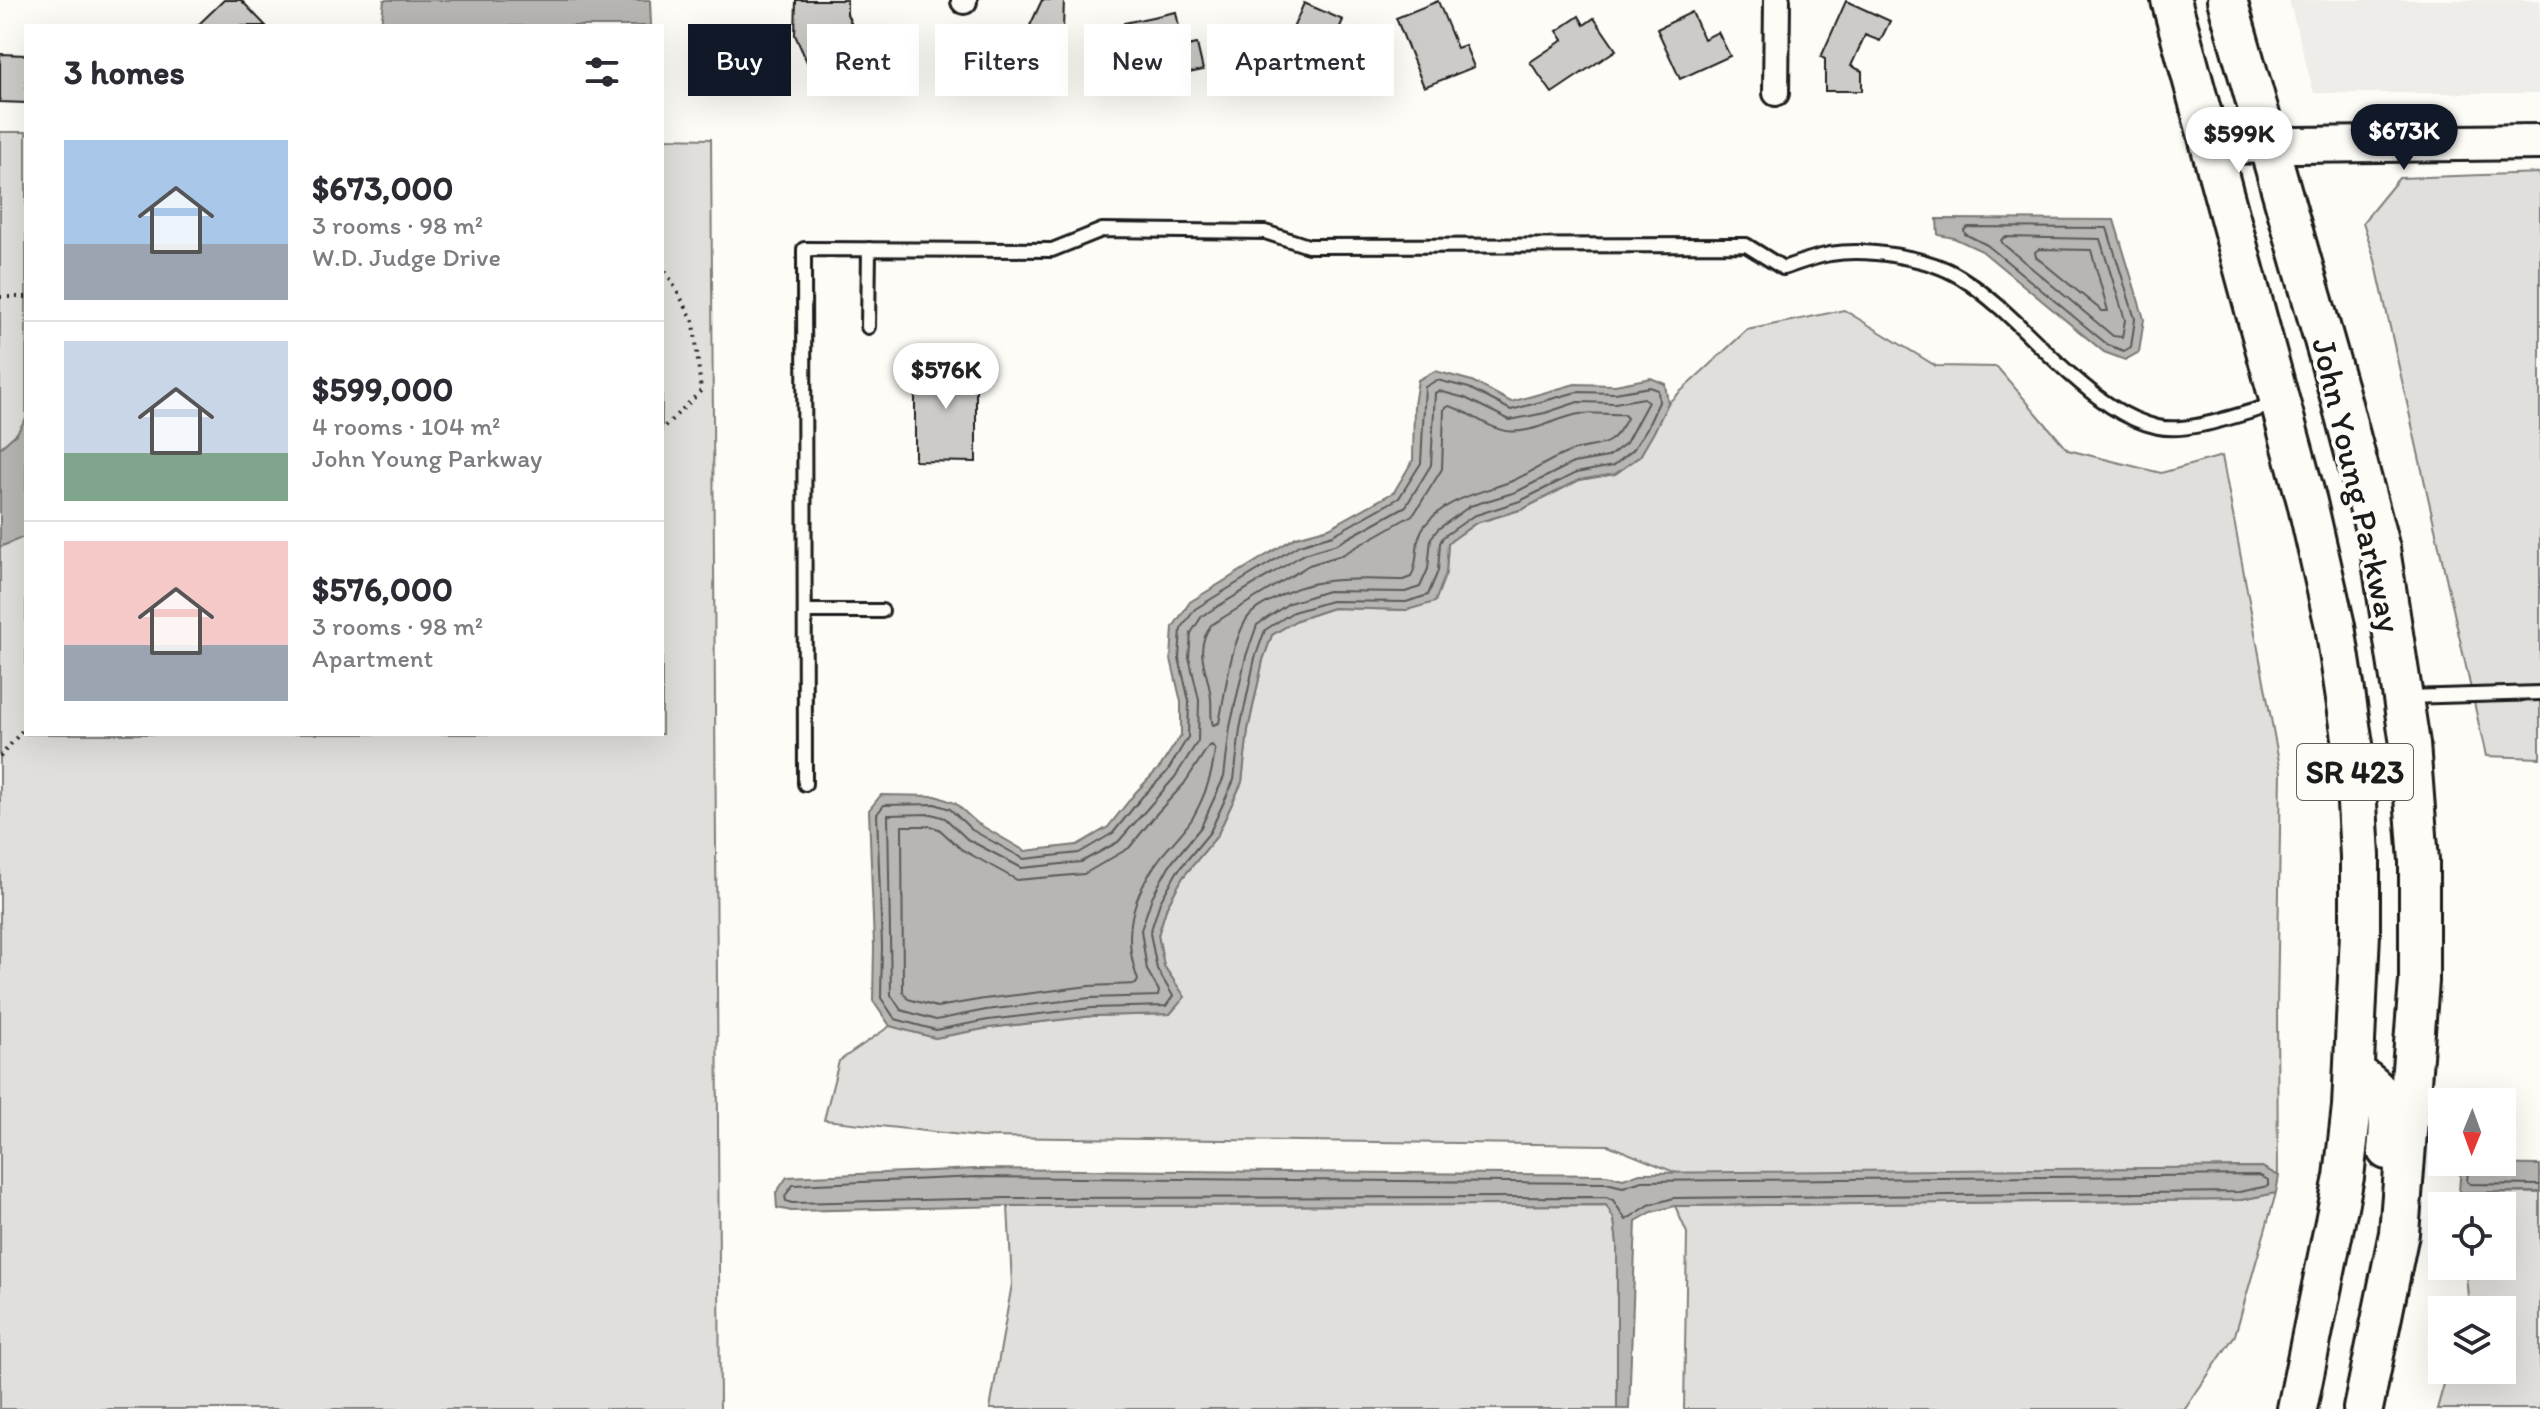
<!DOCTYPE html>
<html lang="en">
<head>
<meta charset="utf-8">
<style>
  body { margin:0; font-family:Itim,sans-serif; background:#f7f7f7; color:#2b2b33; height:100vh; display:flex; flex-direction:column; font-size:30px; white-space:nowrap }
  * { box-sizing:border-box; margin:0 }
  p { font-size:26px; color:#7c7c81 }
  .icon { flex:none; width:44px; height:44px; fill:none; stroke:currentColor; stroke-width:2; stroke-linecap:round; stroke-linejoin:round }
  .map { position:relative; flex:1; overflow:hidden }
  .drawer { position:absolute; left:24px; top:24px; width:640px; height:712px; display:flex; flex-direction:column; background:#fff; border-radius:0px; box-shadow:0 8px 32px #0002 }
  .drawer>* { flex:none }
  .hud { position:absolute; left:688px; top:24px; width:760px; height:72px; display:flex; gap:16px }
  .needle { width:52px; rotate:181deg }
  .buttons { position:absolute; left:2428px; top:1088px; display:grid; gap:16px }
  .buttons a { display:grid; place-items:center; width:88px; height:88px; border-radius:0px; background:#fff; box-shadow:0 8px 32px #0002; font-size:40px }
  .price { position:absolute; translate:-50% -68px; padding:0 18px; border-radius:28px; background:#fff; color:#222; font-size:26px; line-height:52px; filter:drop-shadow(0 2px 4px #0008) }
  .price::after { content:''; position:absolute; left:50%; top:48px; width:24px; height:18px; margin-left:-12px; background:inherit; clip-path:polygon(0 0,100% 0,50% 100%) }
  .price.selected { background:#111827; color:#fff }
  ul { padding:0; list-style:none }
  li { display:flex; align-items:center; gap:24px; height:200px; padding:0 40px }
  li+li { border-top:2px solid #e1e1e2 }
  li span { display:grid; place-items:center; flex:none; width:224px; height:160px; border-radius:0px; color:#555 }
  li>.icon { margin-inline-start:auto }
  span .icon { width:96px; height:96px; fill:#fffc; stroke-width:1 }
  li b { font-size:34px }
  h2 { display:flex; justify-content:space-between; align-items:center; height:96px; padding:0 40px; font-size:34px }
  .tag { padding:0 28px; border-radius:0px; background:#fff; box-shadow:0 8px 32px #0002; font-size:28px; line-height:72px }
  .tag.selected { background:#111827; color:#fff }
  .map>svg:first-child { display:block }
  .built { fill:#eeede9 }
  .green { fill:#e0dfdb; stroke:#7e7e7c; stroke-width:2 }
  .water { fill:#b7b6b2; stroke:#797876; stroke-width:2 }
  .lines { fill:none; stroke-linecap:round; stroke-linejoin:round }
  .shore { stroke:#5a5a58; stroke-width:2 }
  .building { fill:#cccbc8; stroke:#1c1c1c; stroke-width:2 }
  .lane-casing { stroke:#1c1c1c; stroke-width:18 }
  .street-casing { stroke:#1c1c1c; stroke-width:30 }
  .secondary-casing { stroke:#1c1c1c; stroke-width:40 }
  .primary-casing { stroke:#1c1c1c; stroke-width:44 }
  .path { stroke:#1c1c1c; stroke-width:4; stroke-dasharray:2 6; stroke-linecap:butt }
  .lane { stroke:#fdfcf7; stroke-width:12 }
  .street { stroke:#fdfcf7; stroke-width:24 }
  .secondary { stroke:#fdfcf7; stroke-width:34 }
  .primary { stroke:#fdfcf7; stroke-width:38 }
  .labels { text-anchor:middle; dominant-baseline:central; stroke-width:8; stroke-linejoin:round; paint-order:stroke }
  .shield { fill:#fdfcf7; stroke:#605f5e; stroke-width:2 }
  .shield-label { font-size:32px; font-weight:bold; fill:#1c1c1c }
  .street-label { font-size:34px; fill:#1c1c1c; stroke:#fdfcf7 }
</style>
</head>
<body>
<div class="map">
<svg width="2540" height="1409" viewBox="0 0 2540 1409">
  <rect width="100%" height="100%" fill="#fdfcf7"/>
  <filter id="ink" filterUnits="userSpaceOnUse"><feTurbulence type="fractalNoise" baseFrequency=".0125" numOctaves="2"/><feDisplacementMap in="SourceGraphic" scale="16" xChannelSelector="R" yChannelSelector="G"/><feConvolveMatrix kernelMatrix="1 2 1 2 8 2 1 2 1" color-interpolation-filters="sRGB"/></filter>
  <g filter="url(#ink)">
    <path class="built" d="M2289,0H2540V93H2314Z"/>
    <g class="green">
      <path d="M0,132H26V734H662V138L711,139L720,1409H0Z"/>
      <path d="M2540,173V758L2486,756L2375,260L2363,222L2399,178Z"/>
      <path d="M1844,310L1936,366L1997,367L2068,450L2161,473L2222,456L2281,772L2277,1011L2278,1181L2262,1167L1679,1174L1608,1145L980,1137L824,1120L839,1061L890,1026L935,1038L989,1028L1093,1016L1170,1014L1184,997L1164,966L1158,935L1167,906L1183,877L1217,836L1242,782L1248,730L1263,660L1272,635L1297,620L1333,608L1407,610L1446,573L1448,543L1476,523L1523,509L1579,480L1615,474L1640,456L1668,403L1747,330Z"/>
      <path d="M2459,1192L2540,1193V1409H2437L2448,1370H2502V1310H2464L2468,1296L2465,1266H2502V1206H2460Z"/>
      <path d="M2276,1193L2235,1335L2185,1409H1684L1687,1233L1675,1206L2241,1200Z"/>
      <path d="M1607,1205L1614,1219L1617,1244V1409H990L1012,1284L1008,1206Z"/>
    </g>
    <g class="water">
      <path d="M384,0H650L651,26H381Z"/>
      <path d="M1937,219L2114,220L2144,319L2139,352L2125,360L2104,352L1982,251L1954,238L1938,235Z"/>
      <path d="M1435,371L1472,381L1511,402L1575,384L1615,385L1651,378L1665,384L1668,403L1654,432L1640,456L1615,474L1579,480L1523,509L1476,523L1448,543L1446,573L1435,602L1407,610L1333,608L1297,620L1272,635L1263,660L1248,730L1242,782L1217,836L1183,877L1167,906L1158,935L1164,966L1185,997L1170,1014L1093,1016L989,1028L935,1038L890,1026L873,1001L874,946L869,810L881,795L936,796L955,803L977,823L1025,851L1077,845L1108,827L1136,792L1160,767L1181,735V702L1171,659L1173,627L1190,602L1296,537L1329,528L1394,492L1413,460L1414,405L1418,380Z"/>
      <path d="M26,418V536L0,547V448L17,433Z"/>
      <path d="M2461,1164L2540,1165V1192H2459Z"/>
      <path d="M2262,1167L2279,1176L2276,1193L2241,1200L1675,1206L1652,1212L1636,1221L1629,1409H1617V1244L1614,1219L1606,1205L1008,1206L791,1211L777,1208L776,1193L787,1177L977,1169L1607,1175L1623,1179L1640,1173Z"/>
    </g>
    <g class="lines">
      <g class="shore">
        <path d="M1968,227L2107,228L2135,319L2131,347L2124,351L2108,345L1987,245L1965,234L1964,230Z"/>
        <path d="M2005,237L2100,239L2125,320L2122,337L2113,336L2003,244L2001,240Z"/>
        <path d="M2039,249L2091,250L2108,311H2102L2036,257L2035,252Z"/>
        <path d="M1437,380L1469,388L1511,410L1577,392L1615,393L1650,387L1658,390L1659,402L1647,428L1633,450L1613,466L1576,473L1520,501L1473,516L1443,537L1440,543L1438,571L1428,595L1406,602L1331,601L1293,612L1265,630L1255,658L1240,729L1234,780L1210,832L1177,872L1160,902L1150,933L1157,969L1173,996L1166,1006L1092,1008L988,1020L936,1030L895,1019L881,998L882,946L877,814L884,805L935,804L950,809L972,830L1024,859L1079,853L1113,833L1142,797L1167,772L1188,737L1189,701L1179,658L1181,629L1195,609L1299,545L1333,535L1399,498L1421,463L1425,387Z"/>
        <path d="M1439,391L1465,398L1510,420L1545,413L1578,402L1615,403L1644,398L1648,402L1626,443L1608,457L1573,463L1516,492L1470,506L1438,529L1431,538L1428,569L1420,587L1405,592L1328,591L1289,603L1257,625L1246,656L1230,727L1224,777L1201,827L1169,866L1152,897L1141,930L1147,970L1159,991L1158,996L1090,998L986,1010L936,1020L901,1010L891,995L888,815L932,814L945,818L967,839L1022,868L1081,862L1118,842L1175,777L1198,741L1199,700L1189,657L1191,633L1202,616L1304,554L1337,544L1406,506L1431,465L1435,393Z"/>
        <path d="M1449,406C1469,411 1486,428 1506,431C1531,435 1556,418 1579,414C1593,412 1609,415 1623,414L1627,418C1609,454 1597,441 1567,453C1548,460 1531,473 1512,481C1482,493 1447,497 1425,525C1413,540 1420,561 1411,577L1403,580C1354,579 1313,575 1270,601C1261,606 1251,611 1246,620C1229,650 1226,690 1219,723L1213,725C1210,717 1212,708 1211,699C1209,671 1192,652 1211,625L1309,565L1342,555L1414,514L1442,469L1444,409Z"/>
        <path d="M1212,745L1215,749C1213,774 1204,798 1192,819C1183,833 1170,845 1160,858C1132,896 1121,935 1138,980L1136,984L1089,986L984,999L937,1007L908,999L903,992L902,826H930L939,829L961,849L1017,880L1084,874L1129,848L1158,812L1184,784L1208,747Z"/>
        <path d="M2469,1162L2467,1181L2470,1184L2540,1185"/>
        <path d="M2259,1175L2268,1180V1186L2239,1192L1674,1198L1649,1205L1626,1220L1613,1200L1606,1197L1007,1198L792,1203L786,1201L785,1196L793,1185L977,1177L1606,1183L1623,1187L1642,1181Z"/>
      </g>
    </g>
    <g class="building">
      <path d="M224,0H241L266,26H197Z"/>
      <path d="M796,0H847V14L855,32H861L873,58L816,82L795,35Z"/>
      <path d="M1042,0H1064L1063,29L1040,77L1012,64Z"/>
      <path d="M1438,1L1457,48L1465,45L1474,67L1424,87L1396,18Z"/>
      <path d="M1846,1L1890,21L1880,41L1865,35L1851,66L1862,71V91H1825V59L1821,57Z"/>
      <path d="M1304,3L1343,20L1329,52L1345,59L1333,87L1272,61L1285,31L1291,33Z"/>
      <path d="M1176,12L1183,47L1197,44L1203,70L1137,84L1124,23Z"/>
      <path d="M1692,12L1704,39L1718,32L1730,56L1680,79L1657,29Z"/>
      <path d="M1579,16L1584,25L1594,18L1616,50L1552,93L1530,62L1563,40L1557,31Z"/>
      <path d="M0,54L26,55V103L0,102Z"/>
      <path d="M915,360H976V462L915,461Z"/>
    </g>
    <g class="lines">
      <defs>
        <g id="lane">
          <path d="M868,327L869,249"/>
          <path d="M805,611H882"/>
          <path d="M2406,697L2540,693"/>
          <path d="M805,784L804,249L1052,250L1102,230L1265,232L1308,246L1746,245L1783,268C1798,263 1814,257 1830,254C1867,248 1928,257 1960,277C2000,302 2035,343 2070,374C2096,397 2123,419 2158,427C2190,434 2245,412 2277,404"/>
        </g>
        <g id="street">
          <path d="M964,0V1"/>
          <path d="M1776,93L1777,0"/>
        </g>
        <path id="secondary" d="M2211,146L2540,142"/>
        <g id="primary">
          <path d="M2171,0L2307,502L2335,626L2354,751L2360,856V933L2352,1107L2344,1177L2297,1409"/>
          <path d="M2227,0L2338,389L2380,549L2410,744L2419,861V981L2399,1233L2363,1409"/>
          <path d="M2354,1072C2390,1096 2392,1107 2387,1150"/>
        </g>
      </defs>
      <use href="#lane" class="lane-casing"/>
      <use href="#street" class="street-casing"/>
      <use href="#secondary" class="secondary-casing"/>
      <use href="#primary" class="primary-casing"/>
      <g class="path">
        <path d="M662,264L694,322L701,391L662,429"/>
        <path d="M0,297H26"/>
        <path d="M0,757L26,726"/>
      </g>
      <use href="#lane" class="lane"/>
      <use href="#street" class="street"/>
      <use href="#secondary" class="secondary"/>
      <use href="#primary" class="primary"/>
    </g>
  </g>
  <g class="labels">
    <rect class="shield" x="2297" y="744" width="116" height="56" rx="6"/>
    <g class="shield-label">
      <text x="2355" y="772">SR 423</text>
    </g>
    <g class="street-label">
      <text transform="translate(2357 485) rotate(77)">John Young Parkway</text>
    </g>
  </g>
</svg>
<div class="buttons">
<a><svg class="needle" viewBox="-14 -14 28 28"><path d="M0-13l5 13h-10z" fill="#e53935"/><path d="M0 13l5-13h-10z" fill="#7c7c81"/></svg></a>
<a><svg class="icon" aria-label="locate" viewBox="0 0 24 24"><circle cx="12" cy="12" r="6"/><path d="M12 2v4M12 18v4M2 12h4M18 12h4"/></svg></a>
<a><svg class="icon" aria-label="layers" viewBox="0 0 24 24"><path d="M12 4l9 5-9 5-9-5zM3 14l9 5 9-5"/></svg></a>
</div>
<b class="price selected" style="left:2404px;top:172px">$673K</b>
<b class="price" style="left:2239px;top:175px">$599K</b>
<b class="price" style="left:946px;top:411px">$576K</b>
<div class="hud">
<a class="tag selected">Buy</a>
<a class="tag">Rent</a>
<a class="tag">Filters</a>
<a class="tag">New</a>
<a class="tag">Apartment</a>
</div>
<section class="drawer">
<h2>3 homes<svg class="icon" aria-label="filters" viewBox="0 0 24 24"><path d="M4 7h16M4 17h16"/><circle cx="9" cy="7" r="2"/><circle cx="15" cy="17" r="2"/></svg></h2>
<ul>
<li><span style="background:linear-gradient(#a9c7e8 65%,#9aa5b1 0)"><svg class="icon" aria-label="home" viewBox="0 0 24 24"><path d="M3 11l9-7 9 7M6 9v11h12V9"/></svg></span><div><b>$673,000</b><p>3 rooms · 98 m²</p><p>W.D. Judge Drive</p></div></li>
<li><span style="background:linear-gradient(#c9d6e8 70%,#7fa58c 0)"><svg class="icon" aria-label="home" viewBox="0 0 24 24"><path d="M3 11l9-7 9 7M6 9v11h12V9"/></svg></span><div><b>$599,000</b><p>4 rooms · 104 m²</p><p>John Young Parkway</p></div></li>
<li><span style="background:linear-gradient(#f6c9c9 65%,#9aa5b1 0)"><svg class="icon" aria-label="home" viewBox="0 0 24 24"><path d="M3 11l9-7 9 7M6 9v11h12V9"/></svg></span><div><b>$576,000</b><p>3 rooms · 98 m²</p><p>Apartment</p></div></li>
</ul>
</section>
</div>
</body>
</html>
